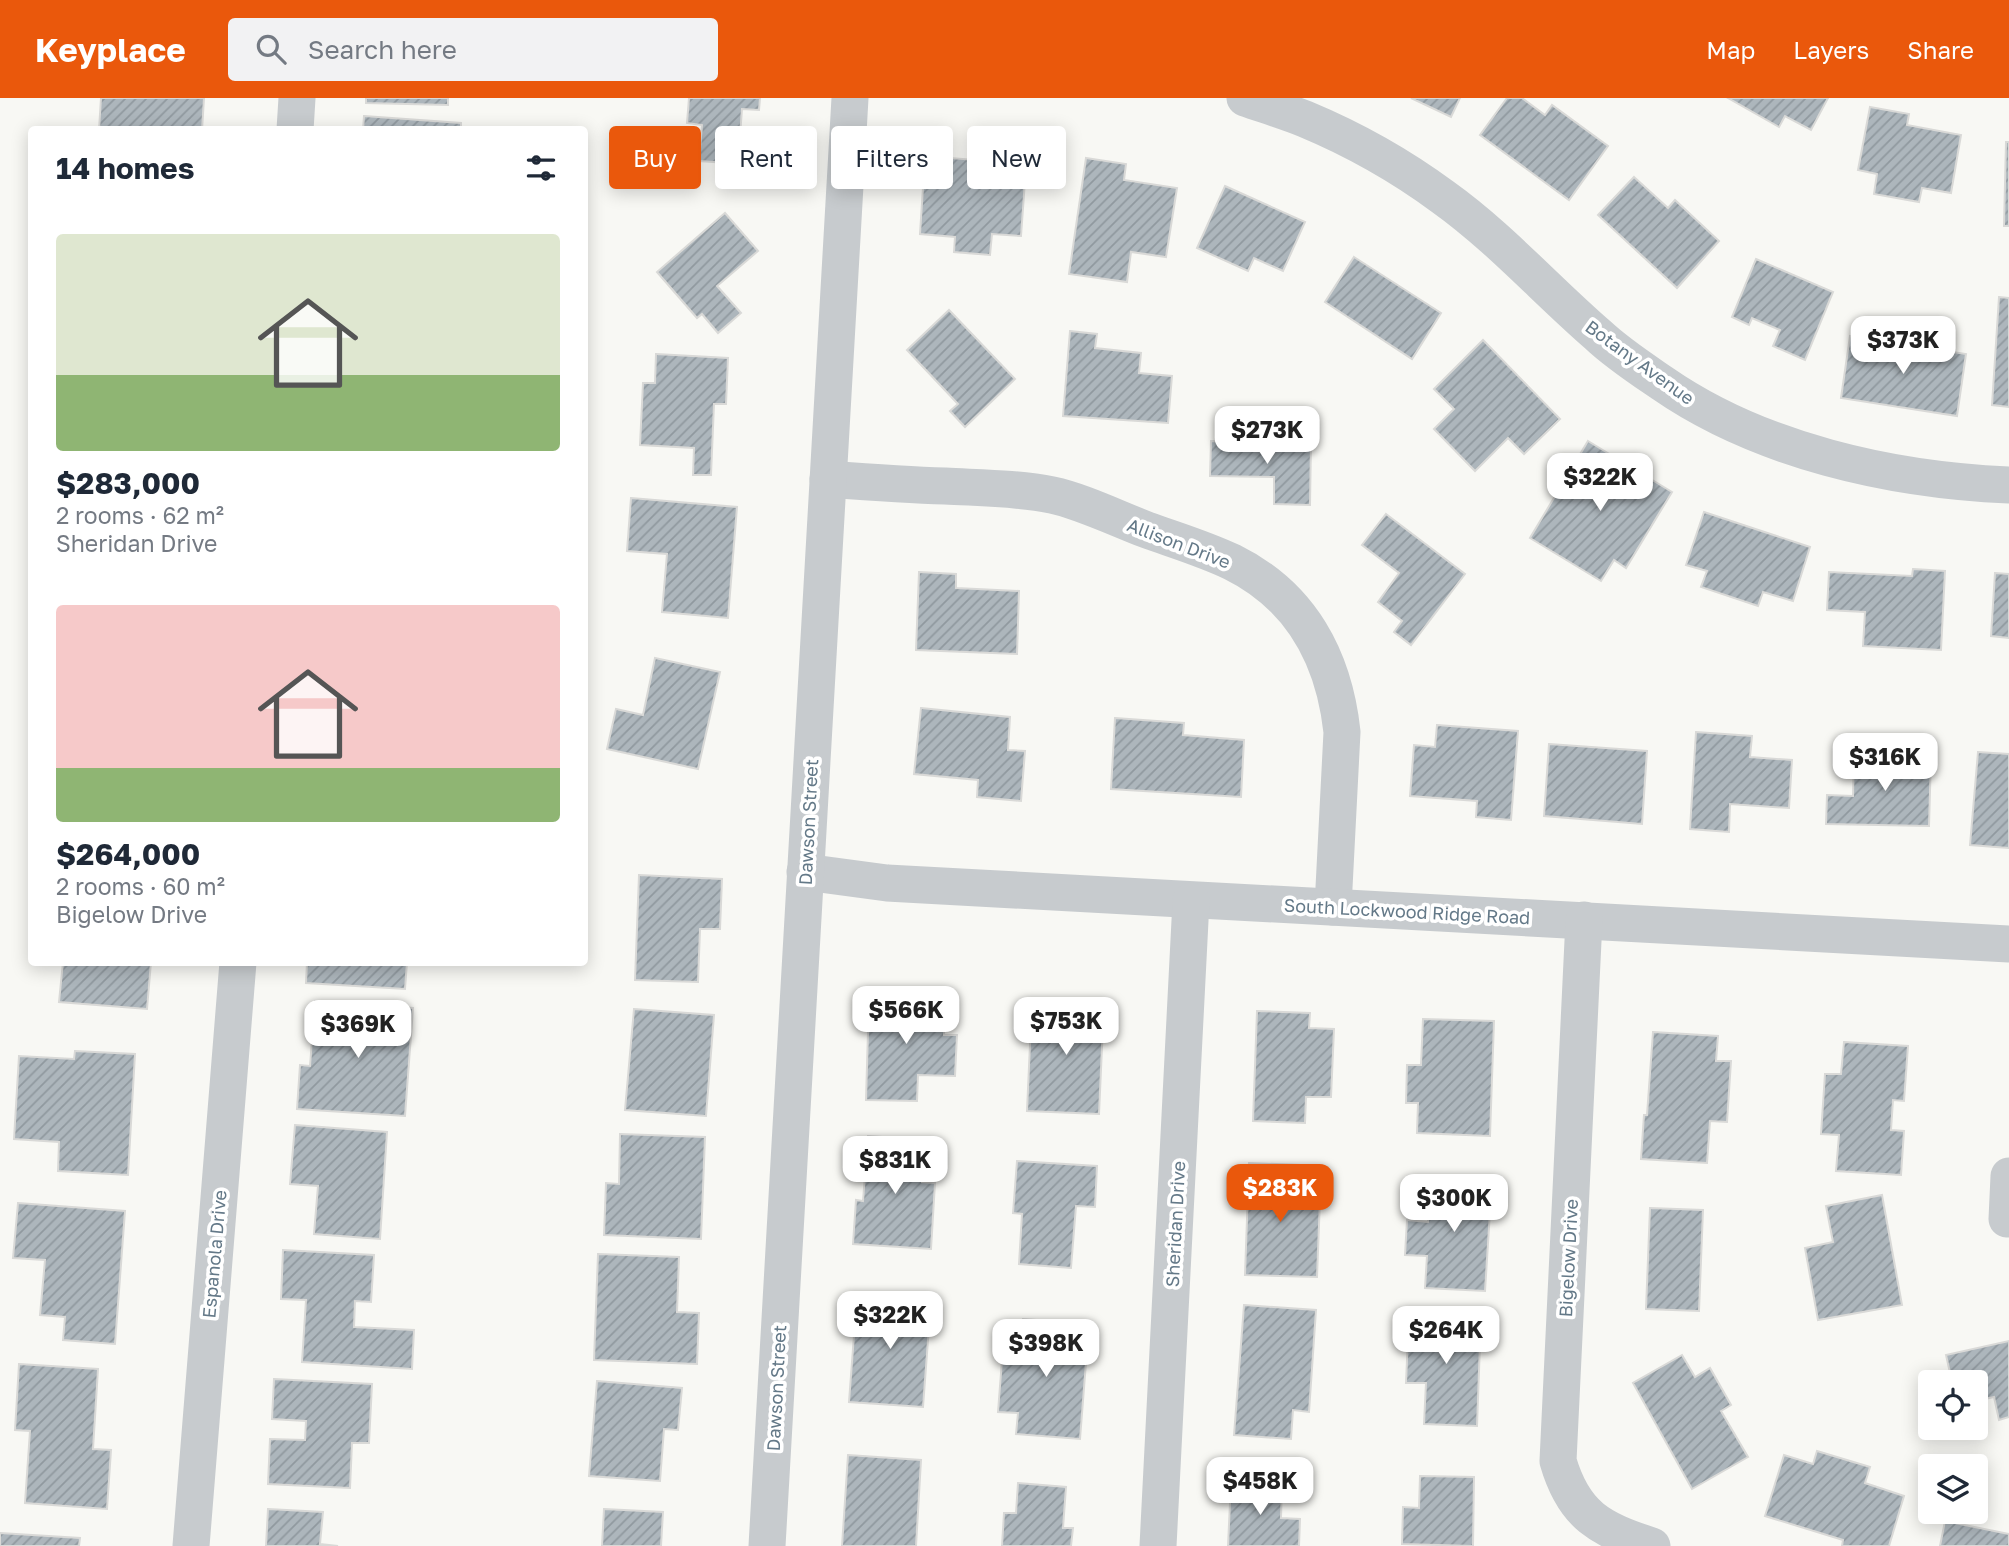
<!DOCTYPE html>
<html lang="en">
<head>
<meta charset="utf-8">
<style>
  body { margin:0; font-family:"Golos Text",sans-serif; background:#f2f2f3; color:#1f2937; height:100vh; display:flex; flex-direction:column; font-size:26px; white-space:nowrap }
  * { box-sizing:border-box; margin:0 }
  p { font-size:23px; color:#747a83 }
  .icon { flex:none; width:38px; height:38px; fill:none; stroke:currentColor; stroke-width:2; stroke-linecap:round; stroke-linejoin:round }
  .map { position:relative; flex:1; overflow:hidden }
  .details { position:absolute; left:28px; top:28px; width:560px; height:840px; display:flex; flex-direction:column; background:#fff; border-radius:7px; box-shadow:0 4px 18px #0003 }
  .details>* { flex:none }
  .guide { position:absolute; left:609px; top:28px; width:665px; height:63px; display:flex; gap:14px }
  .buttons { position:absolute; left:1918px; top:1272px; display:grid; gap:14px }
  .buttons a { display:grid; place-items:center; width:70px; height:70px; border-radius:7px; background:#fff; box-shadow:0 4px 18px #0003; font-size:35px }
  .price { position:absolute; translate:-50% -60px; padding:0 16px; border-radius:14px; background:#fff; color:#222; font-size:23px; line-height:46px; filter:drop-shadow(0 2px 4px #0008) }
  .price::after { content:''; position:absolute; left:50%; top:42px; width:21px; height:16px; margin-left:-10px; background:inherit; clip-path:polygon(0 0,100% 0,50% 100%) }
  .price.selected { background:#ea580c; color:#fff }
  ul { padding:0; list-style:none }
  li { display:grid; align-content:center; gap:14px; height:371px; padding:0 28px }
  li span { display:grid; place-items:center; height:217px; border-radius:7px; color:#555 }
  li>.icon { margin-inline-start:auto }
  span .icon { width:126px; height:126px; fill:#fffc; stroke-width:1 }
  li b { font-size:30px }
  h2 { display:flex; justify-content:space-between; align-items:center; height:84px; padding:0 28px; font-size:30px }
  .tag { padding:0 24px; border-radius:7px; background:#fff; box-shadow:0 4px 18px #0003; font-size:24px; line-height:63px }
  .tag.selected { background:#ea580c; color:#fff }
  header { display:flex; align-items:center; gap:42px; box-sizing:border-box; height:98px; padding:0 35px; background:#ea580c; color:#fff }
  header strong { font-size:33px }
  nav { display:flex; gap:38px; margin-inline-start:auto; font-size:24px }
  .search { width:490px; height:63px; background:#f2f2f3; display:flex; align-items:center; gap:18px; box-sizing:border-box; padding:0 24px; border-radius:7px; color:#747a83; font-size:26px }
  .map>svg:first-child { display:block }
  .building { fill:url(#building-hatch); stroke:#d9d9d7; stroke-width:2 }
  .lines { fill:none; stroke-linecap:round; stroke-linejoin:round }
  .street { stroke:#c7cbce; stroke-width:37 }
  .labels { text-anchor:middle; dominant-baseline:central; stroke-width:7; stroke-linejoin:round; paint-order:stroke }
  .street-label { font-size:18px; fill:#647988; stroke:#fff }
</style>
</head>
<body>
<header>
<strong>Keyplace</strong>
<div class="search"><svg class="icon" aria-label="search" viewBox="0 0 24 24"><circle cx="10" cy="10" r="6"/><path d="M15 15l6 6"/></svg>Search here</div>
<nav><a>Map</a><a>Layers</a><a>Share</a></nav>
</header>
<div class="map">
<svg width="2009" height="1448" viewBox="0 0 2009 1448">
  <defs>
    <pattern id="building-hatch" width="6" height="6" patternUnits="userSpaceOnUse" patternTransform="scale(1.75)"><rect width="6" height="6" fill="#adb6bc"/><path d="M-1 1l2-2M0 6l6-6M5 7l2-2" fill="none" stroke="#90999f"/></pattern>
  </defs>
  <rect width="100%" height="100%" fill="#f8f8f4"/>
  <g class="building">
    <path d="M101,0H204L202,32H99Z"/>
    <path d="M366,0H448V7L366,5Z"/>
    <path d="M689,0H760L759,12L742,11L740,38L759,39L757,67L699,63L702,27L687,25Z"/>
    <path d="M1411,0H1460L1451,19Z"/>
    <path d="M1507,0H1522L1545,17L1552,7L1608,48L1569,102L1480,37Z"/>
    <path d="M1728,0H1828L1811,32L1785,18L1779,29Z"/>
    <path d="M1870,9L1909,16L1907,27L1961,37L1951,95L1922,90L1919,104L1874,96L1877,76L1858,72Z"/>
    <path d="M364,18L461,25V32H363Z"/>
    <path d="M2006,44H2009V128H2004Z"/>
    <path d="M989,52L1027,55L1021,138L992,136L990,157L954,154L955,139L920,136L925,58L988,63Z"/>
    <path d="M1086,60L1126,66L1124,82L1177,90L1166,159L1131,154L1127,184L1069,176Z"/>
    <path d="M1634,79L1668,110L1675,102L1719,143L1677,190L1598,117Z"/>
    <path d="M1225,88L1305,124L1283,173L1254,160L1248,173L1197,150Z"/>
    <path d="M725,115L758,153L717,188L741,215L718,235L702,216L697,220L657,174Z"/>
    <path d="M1354,159L1441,215L1412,261L1325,204Z"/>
    <path d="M1756,161L1833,194L1805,262L1773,248L1780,232L1752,220L1749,227L1732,219Z"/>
    <path d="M1999,199L2009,200V309L1992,307Z"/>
    <path d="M949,212L1015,281L965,329L950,313L958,306L907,252Z"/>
    <path d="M1070,233L1097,236L1095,250L1141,255L1139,275L1172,278L1168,325L1063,318Z"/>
    <path d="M1850,238L1966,256L1957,318L1841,300Z"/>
    <path d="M1483,242L1560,321L1524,356L1508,340L1475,373L1434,331L1454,311L1434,291Z"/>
    <path d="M656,256L728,260L726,306H714L711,377H693L694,350L640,347L643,285H655Z"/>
    <path d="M1211,343L1311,345L1310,407L1274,406V379L1210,378Z"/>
    <path d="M1588,343L1672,394L1626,470L1614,462L1601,483L1530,440Z"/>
    <path d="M631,400L737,409L728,520L662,514L667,456L627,453Z"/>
    <path d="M1704,414L1810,449L1793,503L1763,494L1758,508L1701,489L1707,473L1686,467Z"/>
    <path d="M1386,416L1465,476L1411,547L1394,534L1402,523L1378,504L1399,475L1362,447Z"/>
    <path d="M1913,471L1945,473L1941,552L1863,548L1865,514L1827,512L1829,474L1912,478Z"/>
    <path d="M919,474L956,476V490L1019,493L1017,556L916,552Z"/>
    <path d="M1995,475L2009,476V540L1991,538Z"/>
    <path d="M655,560L720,574L698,671L607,651L616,611L643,617Z"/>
    <path d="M921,610L1010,619L1008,652L1025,653L1021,703L977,699L978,682L914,676Z"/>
    <path d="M1115,620L1184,625L1183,637L1244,642L1241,699L1111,691Z"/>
    <path d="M1437,627L1518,633L1511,722L1476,719L1477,703L1410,698L1414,647L1435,649Z"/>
    <path d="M1696,634L1752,638L1750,659L1792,662L1789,710L1730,706L1729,734L1690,731Z"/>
    <path d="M1549,646L1647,653L1642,726L1544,718Z"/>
    <path d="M1978,654L2009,656V750L1970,747Z"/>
    <path d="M1854,656L1931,658L1929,728L1826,726L1827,697L1853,698Z"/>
    <path d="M639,777L722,781L720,831H700L698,884L635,882Z"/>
    <path d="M63,864H151L147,911L59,904Z"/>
    <path d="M307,864H407L405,891L306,885Z"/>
    <path d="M869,899L945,901L944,937H957L955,978L918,977L917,1003L866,1002Z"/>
    <path d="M1032,902L1104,905L1099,1016L1027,1013Z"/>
    <path d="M315,903L413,910L405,1018L297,1011L300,967L310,968Z"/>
    <path d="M634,911L714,917L706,1018L625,1012Z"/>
    <path d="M1257,913L1310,915L1309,930L1334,931L1331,999H1306L1305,1025L1253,1023Z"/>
    <path d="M1423,921L1494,923L1490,1038L1417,1035L1418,1005H1406L1407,967H1421Z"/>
    <path d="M1653,934L1718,938L1716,963H1731L1727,1024L1710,1023L1707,1065L1641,1061L1644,1017H1647Z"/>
    <path d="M1844,944L1908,948L1904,1003L1893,1002L1891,1032L1904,1033L1901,1077L1836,1073L1839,1037L1821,1036L1825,976H1841Z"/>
    <path d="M75,953L135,956L128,1077L58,1073L59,1044L14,1041L19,958L74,961Z"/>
    <path d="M295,1027L387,1034L380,1141L314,1136L318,1088L290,1086Z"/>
    <path d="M620,1036L705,1039L701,1141L604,1137L606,1085L619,1086Z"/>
    <path d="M868,1038L924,1042L922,1084L935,1085L931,1151L853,1146L856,1102L863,1103Z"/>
    <path d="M1017,1063L1097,1068L1095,1109L1076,1108L1071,1170L1019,1166L1022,1116L1013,1115Z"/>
    <path d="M1249,1065L1300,1067L1299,1100L1320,1101L1317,1179L1245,1177Z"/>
    <path d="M1432,1078L1492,1082L1485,1193L1425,1190L1427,1158L1405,1157L1407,1122L1428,1124Z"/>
    <path d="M1882,1097L1902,1207L1818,1222L1805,1150L1833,1144L1826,1108Z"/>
    <path d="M18,1105L125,1113L115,1246L63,1242L65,1219L40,1217L45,1162L13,1160Z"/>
    <path d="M1650,1110L1703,1112L1699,1213L1646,1211Z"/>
    <path d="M283,1152L374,1157L371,1204L355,1203L354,1229L414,1232L412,1271L302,1264L306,1202L281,1201Z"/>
    <path d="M598,1156L679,1159L677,1214L699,1215L697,1266L594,1262Z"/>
    <path d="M857,1197L931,1202L923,1309L849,1304Z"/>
    <path d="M1244,1207L1316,1212L1309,1314L1293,1312L1291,1341L1234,1337Z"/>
    <path d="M1409,1216L1481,1218L1477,1328L1424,1326L1426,1285H1406Z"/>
    <path d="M1023,1221L1089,1226L1080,1341L1016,1336L1018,1315L998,1314L1003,1249L1021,1250Z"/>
    <path d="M2009,1243V1319L1999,1322L1994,1299L1976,1303V1284H1952L1946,1257Z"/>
    <path d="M1682,1257L1695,1279L1710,1270L1731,1307L1721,1313L1748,1359L1692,1391L1633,1285Z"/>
    <path d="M19,1266L98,1271L93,1351L111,1352L107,1411L25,1405L30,1333L15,1332Z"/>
    <path d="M274,1281L372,1286L369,1345H352L350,1390L268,1386L270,1341L305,1342L306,1323L272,1321Z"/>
    <path d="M597,1283L682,1290L678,1332L664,1331L660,1383L589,1378Z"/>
    <path d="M1817,1353L1870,1369L1865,1385L1904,1398L1889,1448H1842L1843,1442L1765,1418L1784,1357L1813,1366Z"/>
    <path d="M848,1357L921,1362L916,1448H842Z"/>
    <path d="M1420,1378L1474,1379L1473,1448L1402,1446L1403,1409L1419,1410Z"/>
    <path d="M1231,1383L1282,1386L1281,1420L1300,1421L1299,1448H1228Z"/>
    <path d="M1018,1385L1066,1389L1063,1430H1073L1071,1448H1002L1004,1415H1016Z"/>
    <path d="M268,1411L323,1414L320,1446L338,1448H266Z"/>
    <path d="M604,1411L663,1414L661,1448H602Z"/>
    <path d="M1945,1423L2009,1436V1448H1940Z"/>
    <path d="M0,1435L80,1440L79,1448H0Z"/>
  </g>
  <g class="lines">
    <g class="street">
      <path d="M1245,0C1265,7 1285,13 1305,21C1353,41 1401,68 1443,99C1499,139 1546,192 1598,237C1617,255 1640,270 1662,285C1760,353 1891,382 2009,387"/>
      <path d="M295,32L297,0"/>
      <path d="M828,381C867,384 906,387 945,388C981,390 1017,390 1052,397C1081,403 1118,421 1147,432C1175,442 1205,451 1232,464C1301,498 1334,560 1342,634L1333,809"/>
      <path d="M805,774L887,785L2009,846"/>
      <path d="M1584,822L1558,1363C1574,1418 1600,1431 1652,1448"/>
      <path d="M2007,1121L2009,1078"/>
      <path d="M191,1448L238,864"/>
      <path d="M767,1448L850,0"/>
      <path d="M1158,1448L1191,803"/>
    </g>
  </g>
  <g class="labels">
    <g class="street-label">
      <text transform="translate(1640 264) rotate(36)">Botany Avenue</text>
      <text transform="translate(1179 445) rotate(21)">Allison Drive</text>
      <text transform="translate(808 724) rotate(-87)">Dawson Street</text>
      <text transform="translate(1407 813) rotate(3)">South Lockwood Ridge Road</text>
      <text transform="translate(1175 1126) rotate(-87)">Sheridan Drive</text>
      <text transform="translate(214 1156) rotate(-85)">Espanola Drive</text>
      <text transform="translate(1568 1160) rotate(-87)">Bigelow Drive</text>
      <text transform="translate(776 1290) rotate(-87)">Dawson Street</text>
    </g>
  </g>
</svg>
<div class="buttons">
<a><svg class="icon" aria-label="locate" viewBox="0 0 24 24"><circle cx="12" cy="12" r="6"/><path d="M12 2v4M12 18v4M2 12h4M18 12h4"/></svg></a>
<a><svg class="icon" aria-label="layers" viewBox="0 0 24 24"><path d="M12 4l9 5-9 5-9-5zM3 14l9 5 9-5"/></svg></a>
</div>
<b class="price" style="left:1903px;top:278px">$373K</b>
<b class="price" style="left:1267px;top:368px">$273K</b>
<b class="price" style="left:1600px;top:415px">$322K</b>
<b class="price" style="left:1885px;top:695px">$316K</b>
<b class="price" style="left:906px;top:948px">$566K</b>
<b class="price" style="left:1066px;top:959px">$753K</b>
<b class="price" style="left:358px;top:962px">$369K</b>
<b class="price" style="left:895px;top:1098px">$831K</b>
<b class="price selected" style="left:1280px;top:1126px">$283K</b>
<b class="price" style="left:1454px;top:1136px">$300K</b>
<b class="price" style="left:890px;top:1253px">$322K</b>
<b class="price" style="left:1446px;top:1268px">$264K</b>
<b class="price" style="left:1046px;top:1281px">$398K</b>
<b class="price" style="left:1260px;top:1419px">$458K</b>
<div class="guide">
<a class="tag selected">Buy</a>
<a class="tag">Rent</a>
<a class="tag">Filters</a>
<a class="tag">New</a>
</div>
<section class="details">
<h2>14 homes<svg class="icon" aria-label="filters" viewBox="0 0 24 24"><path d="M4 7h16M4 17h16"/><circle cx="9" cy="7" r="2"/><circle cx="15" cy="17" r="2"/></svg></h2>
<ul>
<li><span style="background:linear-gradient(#dfe7d0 65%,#8fb573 0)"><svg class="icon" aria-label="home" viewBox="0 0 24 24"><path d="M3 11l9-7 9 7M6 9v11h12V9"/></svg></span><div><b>$283,000</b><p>2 rooms · 62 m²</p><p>Sheridan Drive</p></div></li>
<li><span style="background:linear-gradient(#f6c9c9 75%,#8fb573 0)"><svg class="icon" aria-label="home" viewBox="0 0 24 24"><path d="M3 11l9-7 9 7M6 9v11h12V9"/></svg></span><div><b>$264,000</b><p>2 rooms · 60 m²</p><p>Bigelow Drive</p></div></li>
</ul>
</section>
</div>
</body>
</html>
